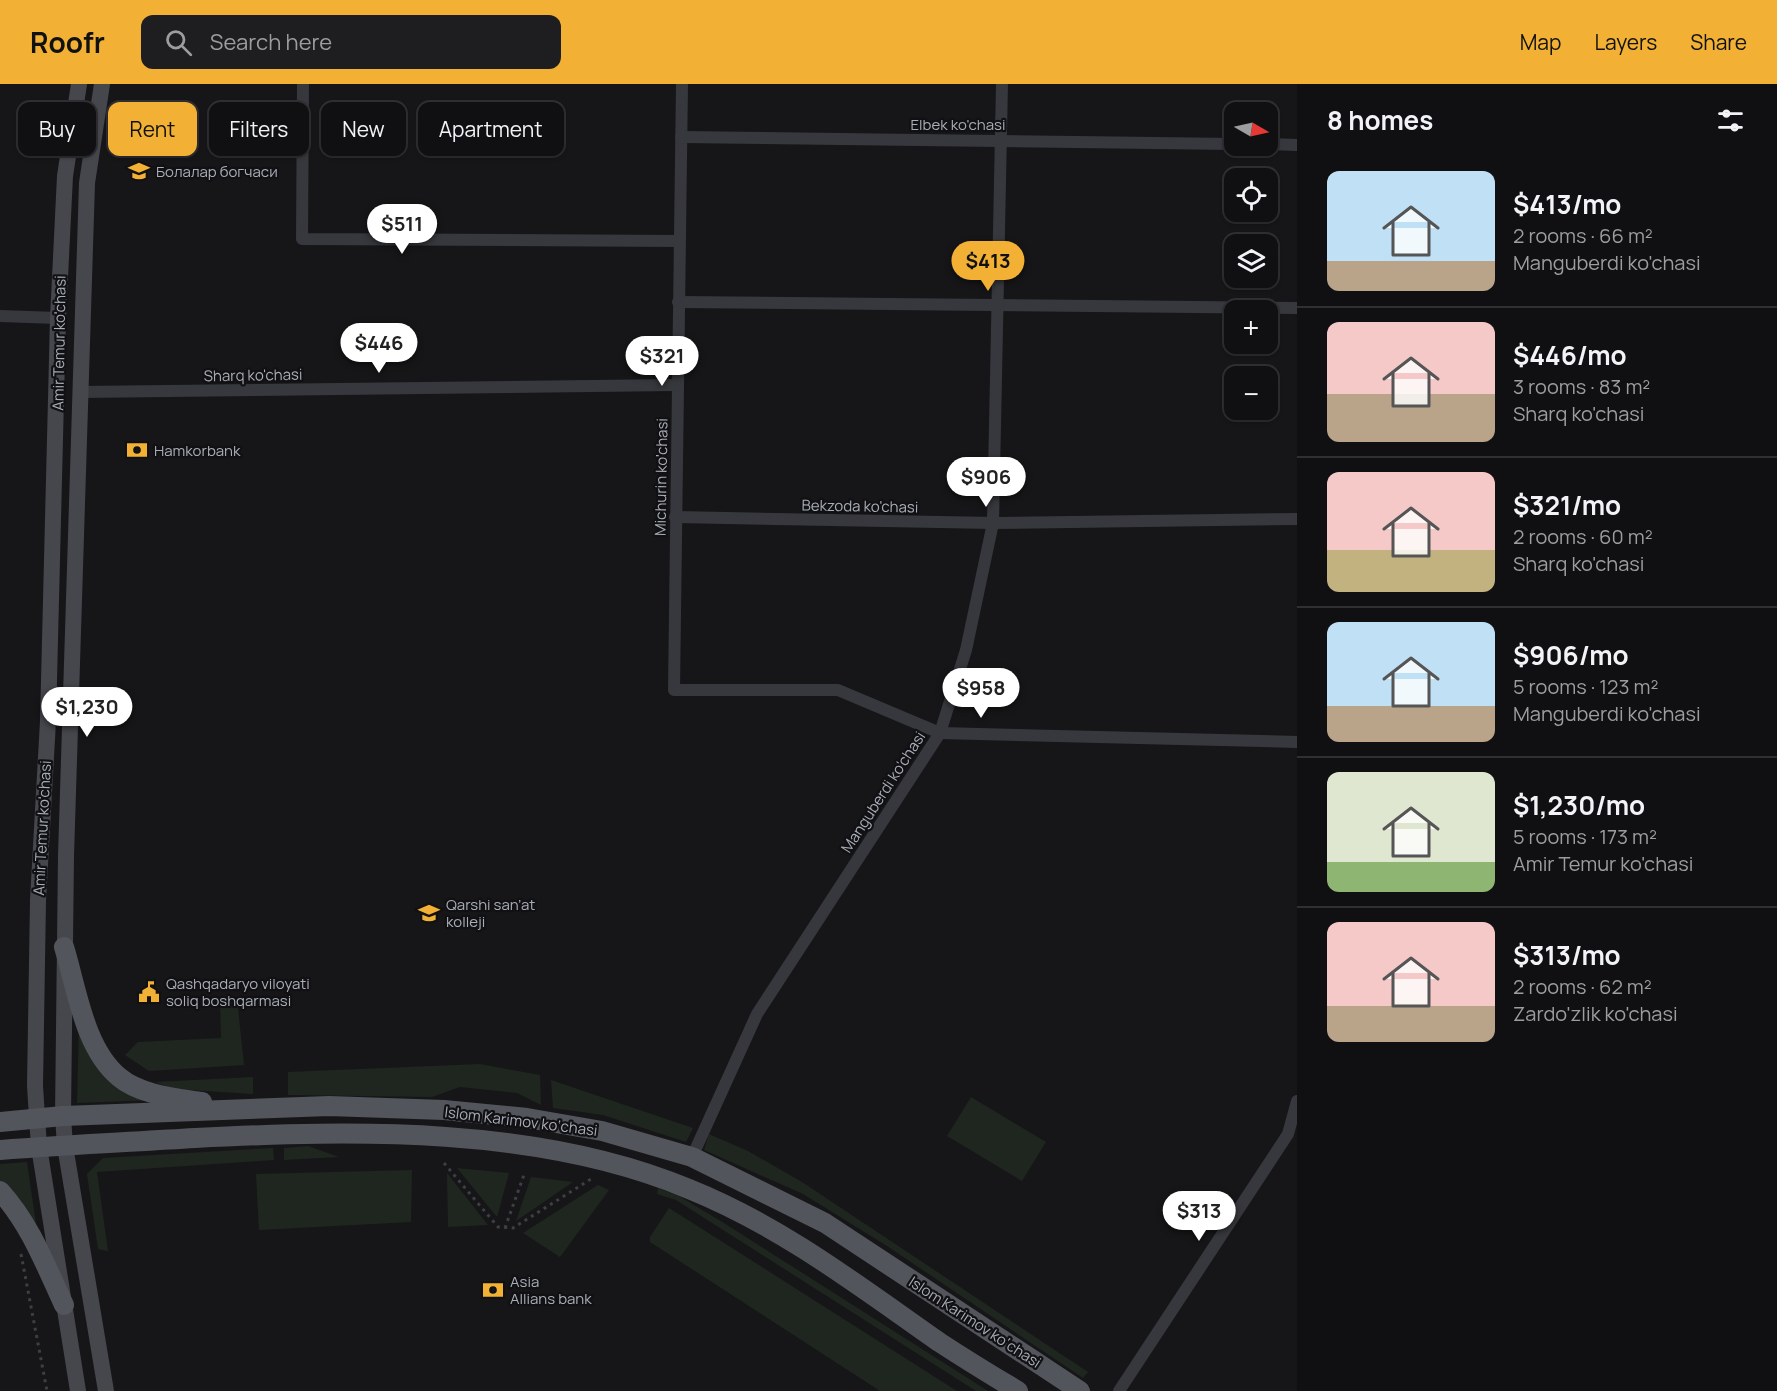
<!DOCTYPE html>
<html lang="en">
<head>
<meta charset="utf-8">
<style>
  body { margin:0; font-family:Manrope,sans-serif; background:#1e1e20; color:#f1f3f6; height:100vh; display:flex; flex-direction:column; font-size:22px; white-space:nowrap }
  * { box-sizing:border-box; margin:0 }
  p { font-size:20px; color:#9c9d9f }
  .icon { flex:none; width:33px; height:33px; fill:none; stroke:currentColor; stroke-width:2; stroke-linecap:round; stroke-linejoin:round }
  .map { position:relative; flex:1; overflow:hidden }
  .panel { display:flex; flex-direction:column; background:#101012; width:480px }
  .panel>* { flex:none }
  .banner { position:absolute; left:18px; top:18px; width:570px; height:54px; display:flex; gap:12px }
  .needle { width:39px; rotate:99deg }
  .tools { position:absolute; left:1224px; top:18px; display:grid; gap:12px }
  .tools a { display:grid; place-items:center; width:54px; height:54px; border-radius:12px; background:#101012; box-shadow:0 2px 4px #0004,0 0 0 2px #303032; font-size:30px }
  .price { position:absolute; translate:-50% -51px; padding:0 14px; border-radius:21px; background:#fff; color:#222; font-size:20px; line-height:39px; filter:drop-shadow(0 2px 3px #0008) }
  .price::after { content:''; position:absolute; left:50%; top:36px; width:18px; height:14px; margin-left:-9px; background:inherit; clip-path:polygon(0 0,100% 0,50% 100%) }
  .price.on { background:#f2b134; color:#111 }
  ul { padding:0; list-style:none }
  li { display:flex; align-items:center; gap:18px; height:150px; padding:0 30px }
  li+li { border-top:2px solid #303032 }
  li span { display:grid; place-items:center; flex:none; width:168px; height:120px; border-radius:12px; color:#555 }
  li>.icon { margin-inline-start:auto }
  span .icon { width:72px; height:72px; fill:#fffc; stroke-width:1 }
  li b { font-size:26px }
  h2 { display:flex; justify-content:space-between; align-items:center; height:72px; padding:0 30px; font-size:26px }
  .chip { padding:0 21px; border-radius:12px; background:#101012; box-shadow:0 2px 4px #0004,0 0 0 2px #303032; font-size:21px; line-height:54px }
  .chip.on { background:#f2b134; color:#111 }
  header { display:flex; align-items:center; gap:36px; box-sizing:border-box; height:84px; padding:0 30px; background:#f2b134; color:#111 }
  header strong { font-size:28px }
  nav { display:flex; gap:33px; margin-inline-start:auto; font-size:21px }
  .search { width:420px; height:54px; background:#1e1e20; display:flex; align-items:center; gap:15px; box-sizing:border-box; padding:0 21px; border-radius:12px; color:#9c9d9f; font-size:22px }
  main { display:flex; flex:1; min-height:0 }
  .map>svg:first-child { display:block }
  .green { fill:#1e261f }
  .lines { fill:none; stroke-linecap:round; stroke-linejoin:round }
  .path { stroke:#3d3f44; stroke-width:3; stroke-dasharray:3 4.5; stroke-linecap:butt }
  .street { stroke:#37383d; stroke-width:12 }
  .secondary { stroke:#45474d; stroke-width:16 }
  .primary { stroke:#53555c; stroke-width:20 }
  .labels { text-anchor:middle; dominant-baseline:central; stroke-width:4.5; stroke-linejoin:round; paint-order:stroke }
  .street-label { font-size:15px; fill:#a8adb8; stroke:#111113 }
  .poi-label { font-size:15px; fill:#a8adb8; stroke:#111113; text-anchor:start }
</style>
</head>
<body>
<header>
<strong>Roofr</strong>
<div class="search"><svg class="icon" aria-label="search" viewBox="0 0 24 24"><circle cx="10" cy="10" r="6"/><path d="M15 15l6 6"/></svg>Search here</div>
<nav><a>Map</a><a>Layers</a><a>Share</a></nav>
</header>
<main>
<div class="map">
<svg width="1297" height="1307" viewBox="0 0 1297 1307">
  <rect width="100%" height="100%" fill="#161618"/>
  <g class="green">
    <path d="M220,915H237L244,981L149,987L125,971L138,958L221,954Z"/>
    <path d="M79,938L154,1016L77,1019Z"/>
    <path d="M480,980L540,991L541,1021L517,1009L460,1003L432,1013L288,1011V988Z"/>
    <path d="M253,993V1010L173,1005L155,998Z"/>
    <path d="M551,996L693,1044L686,1058L603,1031L553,1024Z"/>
    <path d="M971,1013L1046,1058L1022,1097L947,1052Z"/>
    <path d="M709,1050L748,1067L802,1098L1088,1288L1083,1294L887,1162L803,1110L704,1066Z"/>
    <path d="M308,1062L339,1073L284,1076V1064Z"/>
    <path d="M273,1064L274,1076L97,1088L108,1167L98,1165L87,1090L103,1074Z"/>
    <path d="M27,1078L36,1140L20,1116L0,1097V1080Z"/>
    <path d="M457,1084L509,1089L497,1133Z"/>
    <path d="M412,1086L411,1138L259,1146L256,1090Z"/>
    <path d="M447,1089L488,1141L448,1143Z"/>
    <path d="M531,1093L573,1098L516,1137Z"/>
    <path d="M598,1101L609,1106L560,1173L523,1149Z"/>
    <path d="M658,1104L679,1112L724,1139L988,1307H976L676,1116L657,1110Z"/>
    <path d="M669,1124L957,1307H880L650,1158V1153Z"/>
  </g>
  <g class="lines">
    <g class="path">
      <path d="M444,1079L498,1143L513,1144L591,1095"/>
      <path d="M505,1144L525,1088"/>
      <path d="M21,1170L47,1307"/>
    </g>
    <g class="street">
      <path d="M303,0L302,155L679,157"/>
      <path d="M682,0L674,606H838L940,649L1297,658"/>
      <path d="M681,53L1234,60"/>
      <path d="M1268,60L1297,61"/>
      <path d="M678,218L1297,224"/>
      <path d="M0,232L58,234"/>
      <path d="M80,308L677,301"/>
      <path d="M675,433L993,439L1297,435"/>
      <path d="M692,1073L757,930L940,649L966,566L993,439L1002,0"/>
      <path d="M1119,1307L1288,1050L1297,1017"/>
    </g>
    <g class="secondary">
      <path d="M102,0L87,99L66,772L63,1032L65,1062L106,1307"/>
      <path d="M78,1307L39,1063L35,1002L38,816L48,637L58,234L65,92L79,0"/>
    </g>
    <g class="primary">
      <path d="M64,863C77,905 84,964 119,993C140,1011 176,1014 202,1018"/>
      <path d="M0,1038L63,1032L329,1022L444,1026L527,1034L602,1047L692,1073L825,1139L1080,1307"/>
      <path d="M0,1066C65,1061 130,1058 195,1054C355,1046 539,1042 689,1105C781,1142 859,1202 939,1258C965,1275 991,1291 1018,1307"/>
      <path d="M0,1107C30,1140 45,1180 64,1221"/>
    </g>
  </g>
  <defs>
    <symbol id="school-bare" viewBox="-9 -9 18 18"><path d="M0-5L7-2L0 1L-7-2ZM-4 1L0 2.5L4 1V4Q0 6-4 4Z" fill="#f2b134" stroke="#111113" stroke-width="2.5" paint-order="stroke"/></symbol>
    <symbol id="bank-bare" viewBox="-9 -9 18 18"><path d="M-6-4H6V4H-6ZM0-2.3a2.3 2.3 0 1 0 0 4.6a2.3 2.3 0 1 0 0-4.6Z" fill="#f2b134" stroke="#111113" stroke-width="2.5" paint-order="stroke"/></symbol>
    <symbol id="university-bare" viewBox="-9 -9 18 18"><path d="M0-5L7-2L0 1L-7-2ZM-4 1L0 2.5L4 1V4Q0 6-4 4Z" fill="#f2b134" stroke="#111113" stroke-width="2.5" paint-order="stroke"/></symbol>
    <symbol id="civic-bare" viewBox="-9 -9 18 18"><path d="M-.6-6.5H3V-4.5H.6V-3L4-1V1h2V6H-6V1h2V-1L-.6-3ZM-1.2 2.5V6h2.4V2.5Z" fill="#f2b134" stroke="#111113" stroke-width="2.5" paint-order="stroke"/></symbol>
  </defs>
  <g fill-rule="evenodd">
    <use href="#school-bare" x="124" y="72" width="30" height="30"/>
    <use href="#bank-bare" x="122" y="351" width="30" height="30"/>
    <use href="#university-bare" x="414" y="814" width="30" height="30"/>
    <use href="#civic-bare" x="134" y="893" width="30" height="30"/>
    <use href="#bank-bare" x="478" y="1191" width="30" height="30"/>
  </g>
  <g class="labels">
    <g class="street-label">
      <text x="958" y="40">Elbek ko'chasi</text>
      <text transform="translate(59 259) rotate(-89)">Amir Temur ko'chasi</text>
      <text transform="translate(253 291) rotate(-1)">Sharq ko'chasi</text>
      <text transform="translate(661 393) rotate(-89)">Michurin ko'chasi</text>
      <text transform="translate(860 422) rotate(1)">Bekzoda ko'chasi</text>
      <text transform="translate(883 708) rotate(-57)">Manguberdi ko'chasi</text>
      <text transform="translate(42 744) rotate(-87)">Amir Temur ko'chasi</text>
      <text transform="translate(521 1037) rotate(7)">Islom Karimov ko‘chasi</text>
      <text transform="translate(975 1238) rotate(33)">Islom Karimov ko‘chasi</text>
    </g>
    <g class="poi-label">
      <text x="156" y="87">Болалар богчаси</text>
      <text x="154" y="366">Hamkorbank</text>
      <text x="446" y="820">Qarshi san’at<tspan x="446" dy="17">kolleji</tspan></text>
      <text x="166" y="899">Qashqadaryo viloyati<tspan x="166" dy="17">soliq boshqarmasi</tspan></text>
      <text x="510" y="1197">Asia<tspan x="510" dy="17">Allians bank</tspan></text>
    </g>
  </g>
</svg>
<div class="tools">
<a><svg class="needle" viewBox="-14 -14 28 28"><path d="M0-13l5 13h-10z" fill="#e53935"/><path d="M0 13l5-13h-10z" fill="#9c9d9f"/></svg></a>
<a><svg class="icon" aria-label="locate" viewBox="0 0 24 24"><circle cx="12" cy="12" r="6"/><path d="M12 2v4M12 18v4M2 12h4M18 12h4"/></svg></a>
<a><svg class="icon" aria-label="layers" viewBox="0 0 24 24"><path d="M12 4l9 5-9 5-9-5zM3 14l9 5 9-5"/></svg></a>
<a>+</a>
<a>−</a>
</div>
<b class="price" style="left:402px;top:171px">$511</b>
<b class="price on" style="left:988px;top:208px">$413</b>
<b class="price" style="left:379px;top:290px">$446</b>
<b class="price" style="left:662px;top:303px">$321</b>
<b class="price" style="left:986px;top:424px">$906</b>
<b class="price" style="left:981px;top:635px">$958</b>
<b class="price" style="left:87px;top:654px">$1,230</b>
<b class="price" style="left:1199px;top:1158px">$313</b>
<div class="banner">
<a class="chip">Buy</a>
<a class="chip on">Rent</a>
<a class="chip">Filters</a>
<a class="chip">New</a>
<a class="chip">Apartment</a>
</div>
</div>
<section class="panel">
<h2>8 homes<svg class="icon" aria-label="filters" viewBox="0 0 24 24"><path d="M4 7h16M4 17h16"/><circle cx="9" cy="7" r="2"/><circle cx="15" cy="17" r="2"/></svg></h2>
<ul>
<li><span style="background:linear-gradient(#bfe0f5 75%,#b9a48a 0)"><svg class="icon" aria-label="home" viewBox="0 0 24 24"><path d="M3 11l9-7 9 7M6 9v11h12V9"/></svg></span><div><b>$413/mo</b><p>2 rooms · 66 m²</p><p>Manguberdi ko'chasi</p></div></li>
<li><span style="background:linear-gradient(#f6c9c9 60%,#b9a48a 0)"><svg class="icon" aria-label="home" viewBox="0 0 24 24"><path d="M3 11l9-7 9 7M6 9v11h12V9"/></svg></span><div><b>$446/mo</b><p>3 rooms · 83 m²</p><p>Sharq ko'chasi</p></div></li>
<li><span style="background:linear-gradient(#f6c9c9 65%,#c2b280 0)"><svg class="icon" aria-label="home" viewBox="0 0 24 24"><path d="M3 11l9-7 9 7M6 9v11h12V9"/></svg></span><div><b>$321/mo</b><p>2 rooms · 60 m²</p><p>Sharq ko'chasi</p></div></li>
<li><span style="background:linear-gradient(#bfe0f5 70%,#b9a48a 0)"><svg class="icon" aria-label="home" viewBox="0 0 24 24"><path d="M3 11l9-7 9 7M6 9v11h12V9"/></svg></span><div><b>$906/mo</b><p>5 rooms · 123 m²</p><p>Manguberdi ko'chasi</p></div></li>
<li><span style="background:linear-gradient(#dfe7d0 75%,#8fb573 0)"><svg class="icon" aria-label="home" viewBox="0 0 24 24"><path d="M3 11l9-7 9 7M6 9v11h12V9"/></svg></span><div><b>$1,230/mo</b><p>5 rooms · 173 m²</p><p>Amir Temur ko'chasi</p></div></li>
<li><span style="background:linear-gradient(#f6c9c9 70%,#b9a48a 0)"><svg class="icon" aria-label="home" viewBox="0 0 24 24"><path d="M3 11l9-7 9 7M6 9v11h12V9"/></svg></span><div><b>$313/mo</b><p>2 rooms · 62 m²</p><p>Zardo'zlik ko'chasi</p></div></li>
</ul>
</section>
</main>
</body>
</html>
